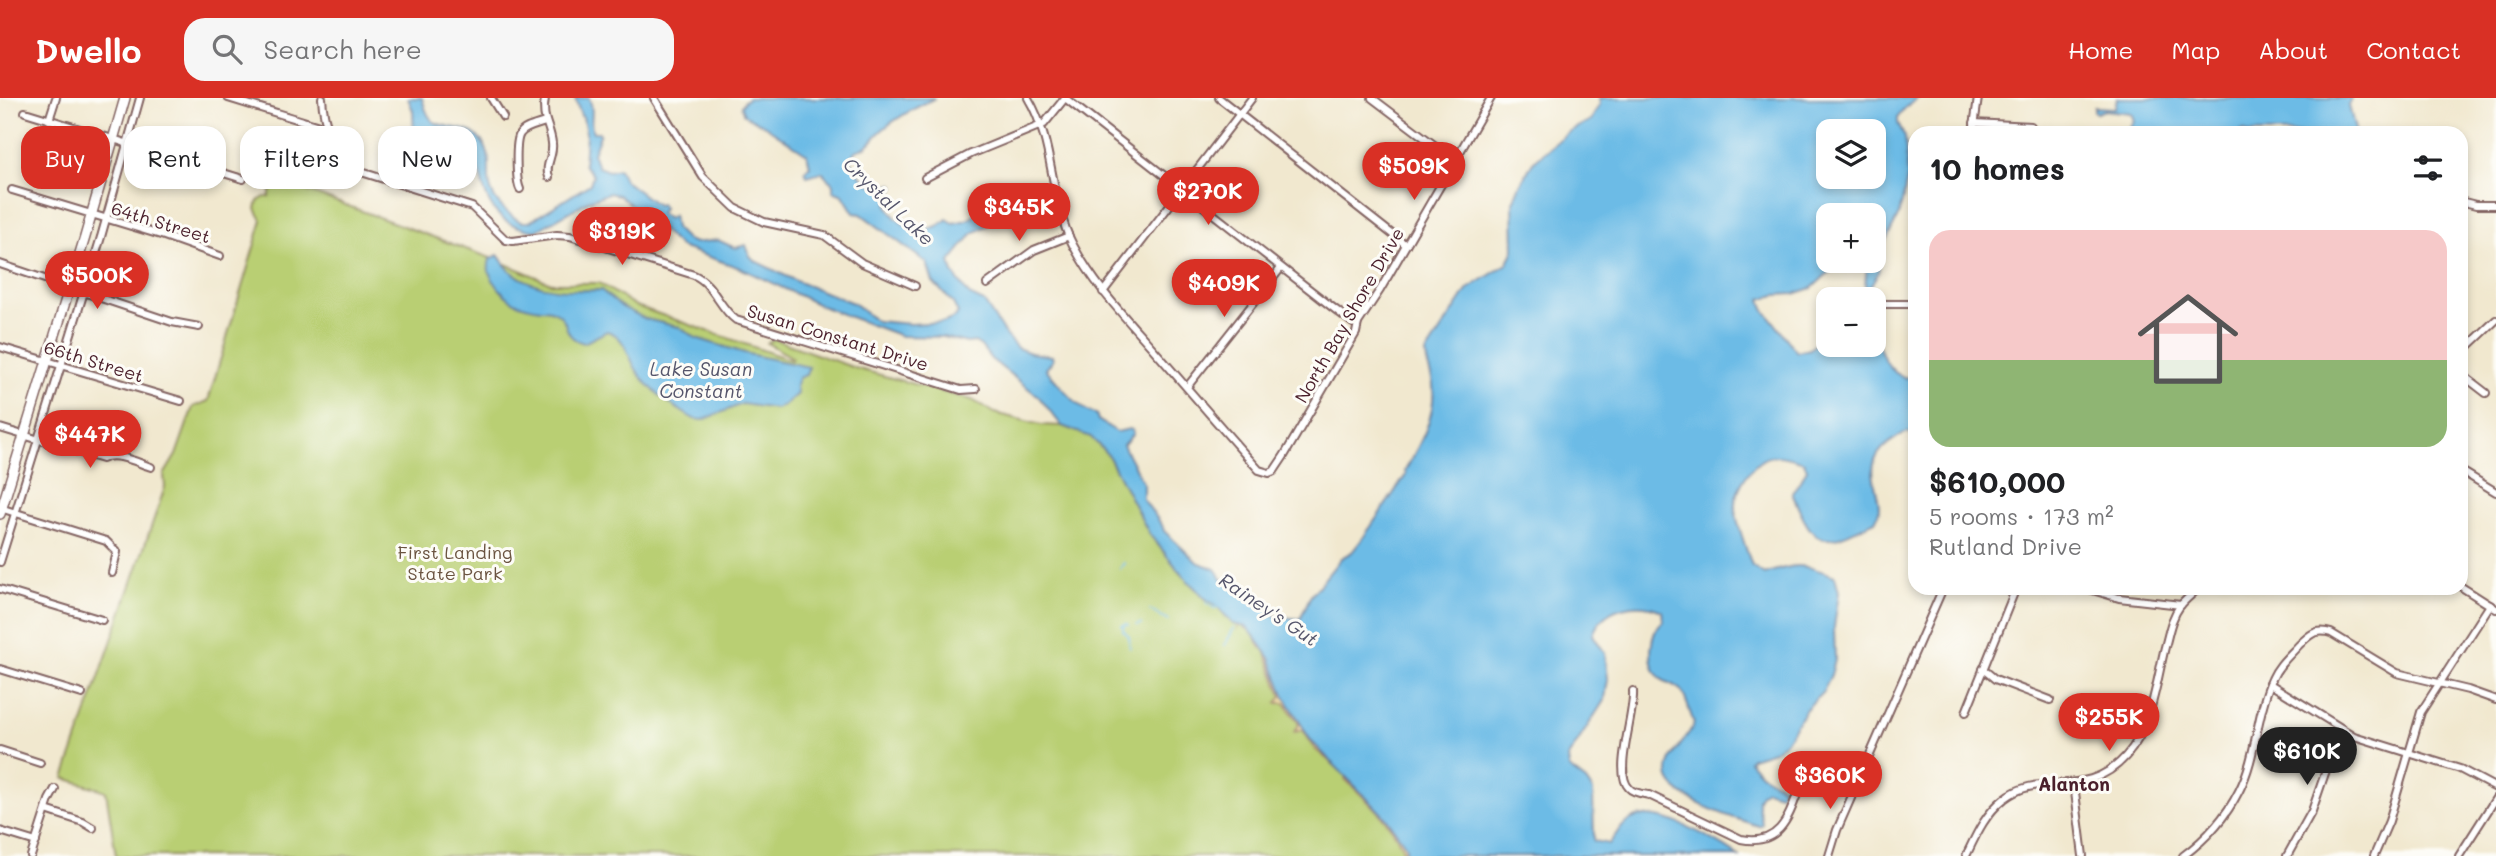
<!DOCTYPE html>
<html lang="en">
<head>
<meta charset="utf-8">
<style>
  body { margin:0; font-family:Mali,sans-serif; background:#f6f6f6; color:#202124; height:100vh; display:flex; flex-direction:column; font-size:26px; white-space:nowrap }
  * { box-sizing:border-box; margin:0 }
  p { font-size:23px; color:#757577 }
  .icon { flex:none; width:38px; height:38px; fill:none; stroke:currentColor; stroke-width:2; stroke-linecap:round; stroke-linejoin:round }
  .map { position:relative; flex:1; overflow:hidden }
  .panel { position:absolute; left:1908px; top:28px; width:560px; height:469px; display:flex; flex-direction:column; background:#fff; border-radius:21px; box-shadow:0 4px 10px #0003 }
  .panel>* { flex:none }
  .banner { position:absolute; left:21px; top:28px; width:665px; height:63px; display:flex; gap:14px }
  .controls { position:absolute; left:1816px; top:21px; display:grid; gap:14px }
  .controls a { display:grid; place-items:center; width:70px; height:70px; border-radius:14px; background:#fff; box-shadow:0 4px 10px #0003; font-size:35px }
  .price { position:absolute; translate:-50% -60px; padding:0 16px; border-radius:24px; background:#d93025; color:#fff; font-size:23px; line-height:46px; filter:drop-shadow(0 2px 4px #0008) }
  .price::after { content:''; position:absolute; left:50%; top:42px; width:21px; height:16px; margin-left:-10px; background:inherit; clip-path:polygon(0 0,100% 0,50% 100%) }
  .price.active { background:#222; color:#fff }
  ul { padding:0; list-style:none }
  li { display:grid; align-content:center; gap:14px; height:371px; padding:0 21px }
  li span { display:grid; place-items:center; height:217px; border-radius:21px; color:#555 }
  li>.icon { margin-inline-start:auto }
  span .icon { width:126px; height:126px; fill:#fffc; stroke-width:1 }
  li b { font-size:30px }
  h2 { display:flex; justify-content:space-between; align-items:center; height:84px; padding:0 21px; font-size:30px }
  .pill { padding:0 24px; border-radius:21px; background:#fff; box-shadow:0 4px 10px #0003; font-size:24px; line-height:63px }
  .pill.active { background:#d93025; color:#fff }
  header { display:flex; align-items:center; gap:42px; box-sizing:border-box; height:98px; padding:0 35px; background:#d93025; color:#fff }
  header strong { font-size:33px }
  nav { display:flex; gap:38px; margin-inline-start:auto; font-size:24px }
  .search { width:490px; height:63px; background:#f6f6f6; display:flex; align-items:center; gap:18px; box-sizing:border-box; padding:0 24px; border-radius:21px; color:#757577; font-size:26px }
  .map>svg:first-child { display:block }
  .green { fill:#b9cf73; stroke:#82774f; stroke-width:2 }
  .sand { fill:#eeda9e; stroke:#9c7c64; stroke-width:2 }
  .water { fill:#6cbbe6; stroke:#5b6d88; stroke-width:2; fill-rule:evenodd }
  .lines { fill:none; stroke-linecap:round; stroke-linejoin:round }
  .stream { stroke:#6cbbe6; stroke-width:2 }
  .minor-casing { stroke:#846564; stroke-width:10 }
  .highway-casing { stroke:#846564; stroke-width:12 }
  .minor { stroke:#fff; stroke-width:6 }
  .highway { stroke:#fff; stroke-width:9 }
  .labels { text-anchor:middle; dominant-baseline:central; stroke-width:6; stroke-linejoin:round; paint-order:stroke }
  .street-label { font-size:18px; fill:#4a1f2b; stroke:#fdfcf7 }
  .park-label { font-size:18px; fill:#6b5441; stroke:#fdfcf7 }
  .water-label { font-size:19px; font-style:italic; fill:#56566c; stroke:#fdfcf7 }
  .neighbourhood-label { font-size:19px; font-weight:bold; fill:#4a1f2b; stroke:#fdfcf7 }
</style>
</head>
<body>
<header>
<strong>Dwello</strong>
<div class="search"><svg class="icon" aria-label="search" viewBox="0 0 24 24"><circle cx="10" cy="10" r="6"/><path d="M15 15l6 6"/></svg>Search here</div>
<nav><a>Home</a><a>Map</a><a>About</a><a>Contact</a></nav>
</header>
<div class="map">
<svg width="2496" height="758" viewBox="0 0 2496 758">
  <rect width="100%" height="100%" fill="#fdfcf7"/>
  <filter id="ink" filterUnits="userSpaceOnUse"><feTurbulence type="fractalNoise" baseFrequency=".0143" numOctaves="2"/><feDisplacementMap in="SourceGraphic" scale="14" xChannelSelector="R" yChannelSelector="G"/><feConvolveMatrix kernelMatrix="1 2 1 2 8 2 1 2 1" color-interpolation-filters="sRGB"/></filter>
  <filter id="wash" filterUnits="userSpaceOnUse"><feTurbulence type="fractalNoise" baseFrequency=".00686" numOctaves="4" result="noise"/><feDisplacementMap in="SourceGraphic" scale="28" xChannelSelector="R" yChannelSelector="G"/><feGaussianBlur stdDeviation="1.57" result="paint"/><feColorMatrix in="noise" values="0 0 0 0 0 0 0 0 0 0 0 0 0 0 0 0 0 1.4 0 .05"/><feComposite in="paint" operator="in"/></filter>
  <g filter="url(#wash)">
    <rect width="100%" height="100%" fill="#f1e8cf"/>
    <path class="green" d="M274,81L496,162L551,185H599L636,208L791,262L793,260L767,245L774,241L855,270L972,302L995,315L1041,327L1062,328L1091,339L1108,357L1150,437L1186,481L1206,501L1219,510L1228,521L1247,529L1256,540L1270,560L1319,653L1349,680L1399,737L1407,758H116L106,693L64,680L165,389L164,377L176,357L193,309L208,303L262,122L256,111L258,103L265,99H269Z"/>
    <path class="sand" d="M1240,522L1245,524L1368,697L1404,741L1410,758H1405C1395,725 1368,704 1345,681L1346,677L1315,651L1303,632L1294,634L1299,626L1285,605H1277L1282,598L1264,550H1261L1253,534L1241,527L1238,530Z"/>
    <g class="water">
      <path d="M408,0H422C424,7 427,20 434,24C449,32 467,27 480,41C500,64 476,85 503,110C509,116 514,120 521,124H529L590,86L593,77L584,67L586,36L583,19L581,18L575,0H589C596,14 588,24 593,34H599L600,37L593,55L598,69L608,73L619,71L624,82L657,107L661,106L663,110L660,115L668,121L673,117L675,130L687,142L695,145L718,142L735,150L746,147L750,158L755,163L796,183L853,205L876,223L911,226L945,224L956,219L958,215L953,205L933,184L927,165L861,116L854,115L843,97L833,93V86L822,74L807,78L805,73L810,68L807,56L762,26L744,17L741,8L744,3L749,0H935C917,9 897,19 881,33C869,44 872,48 855,53L850,61C861,80 870,95 893,86L895,89L887,105C895,131 928,140 947,121L953,125C964,123 971,122 978,113L990,114L1013,92L1017,96L1005,109L998,122L973,135L950,164L953,175L969,197L984,204L1006,238L1017,250L1031,255L1052,258L1053,262L1046,271C1055,282 1083,317 1096,316L1098,322L1117,334L1129,331L1132,332L1133,336L1123,347L1143,385V401L1162,427L1164,433L1197,464L1215,471L1223,482L1251,500L1265,505L1274,518L1300,521L1310,499L1341,460L1352,454L1363,440L1406,377L1405,373C1420,346 1436,319 1433,288C1432,275 1426,268 1426,255L1468,191L1507,166L1514,152L1513,104L1519,89L1533,64L1568,34L1591,22L1600,6L1599,0H1918L1906,9L1898,19V25L1905,39L1908,78L1899,117L1884,146L1878,175L1869,190H1865L1867,163H1874V117H1829V163H1849L1826,177L1812,190L1794,196L1776,197L1761,201L1764,211L1797,254L1810,251L1829,233V247H1874V235C1880,252 1887,276 1907,280L1914,275V338L1908,334C1900,336 1895,341 1889,345C1854,371 1890,400 1875,423C1821,449 1816,453 1792,395L1807,372L1804,364C1774,354 1761,354 1743,383C1739,390 1734,402 1735,409C1737,428 1746,449 1752,468L1764,476C1800,464 1800,466 1835,478L1839,494L1834,529L1835,562L1831,577L1823,594L1806,611L1785,644L1774,653L1751,660L1749,663L1761,676L1783,689L1780,696L1766,692C1751,701 1761,712 1762,726L1759,728C1739,722 1666,701 1668,674C1668,656 1688,642 1694,625C1690,616 1687,602 1682,594C1676,585 1665,586 1659,579C1646,565 1650,534 1663,523L1662,513C1638,502 1602,508 1593,537L1605,555L1608,581L1605,601L1568,659L1569,670L1586,683L1593,693L1594,743L1609,746C1615,738 1621,727 1630,722C1656,706 1717,743 1739,758H1407L1405,747L1387,721L1311,643L1285,599L1270,560L1256,540L1247,529L1233,526L1219,510L1206,501L1186,481L1150,437L1108,357L1091,339L1062,328L1038,298L991,261L981,248L975,244L967,245L943,239L901,238L826,210L740,170L680,149L651,122L618,97L609,95L590,102L536,133C464,123 495,59 456,42C437,33 427,44 414,40L413,13ZM1829,33H1874V79H1829Z"/>
      <path d="M2117,0H2351L2349,8L2356,35H2248L2243,32L2238,35H2126L2134,22L2131,15L2105,12L2096,15L2094,13V9L2115,10Z"/>
      <path d="M281,53L304,66L315,78L312,84C293,84 283,77 275,60L278,54Z"/>
      <path d="M498,157C503,163 506,170 512,174C537,194 571,193 601,192L622,209L646,221L679,229L696,240L748,256L809,269L806,277L798,280L796,288L797,296L784,307L776,311L742,306L703,322L694,321C675,310 646,290 636,271C627,256 625,238 607,233L584,245C561,239 571,224 557,215C553,212 547,211 541,211C520,208 508,204 496,186C489,177 487,172 490,161Z"/>
    </g>
    <g class="lines">
      <g class="stream">
        <path d="M1120,471L1124,465"/>
        <path d="M1207,505L1214,510L1218,509"/>
        <path d="M1150,512L1168,522"/>
        <path d="M1137,527L1142,526"/>
        <path d="M1122,528L1126,526L1128,527"/>
        <path d="M1124,528L1123,532L1129,538L1130,550"/>
        <path d="M1225,547L1234,530"/>
      </g>
    </g>
  </g>
  <g filter="url(#ink)">
    <g class="lines">
      <defs>
        <g id="minor">
          <path d="M228,0L329,31"/>
          <path d="M322,0C323,23 335,59 355,72L472,109L506,142L513,143L557,137L570,138L694,177C714,186 719,210 736,222L961,292L976,291"/>
          <path d="M491,0L503,19"/>
          <path d="M545,0C541,21 550,27 552,45C554,58 544,67 549,79"/>
          <path d="M654,0L703,79L735,110L764,124L824,137L862,165L915,188"/>
          <path d="M1028,0C1055,45 1049,101 1073,147C1094,187 1124,218 1154,252C1189,292 1223,332 1259,372L1269,375L1274,373L1284,358L1356,235L1358,225L1380,192L1491,0"/>
          <path d="M1065,0L1332,209L1353,225H1358"/>
          <path d="M1219,0L1406,147"/>
          <path d="M1372,0L1454,62"/>
          <path d="M25,14L243,81"/>
          <path d="M49,22L56,0"/>
          <path d="M1974,25L2031,28"/>
          <path d="M1973,35L1978,0"/>
          <path d="M925,80L971,56L1044,26L1065,0"/>
          <path d="M520,91C516,83 515,43 520,36C524,29 537,27 545,24"/>
          <path d="M12,92L164,138L220,158"/>
          <path d="M2460,103L2476,107H2496"/>
          <path d="M0,166L172,224L199,229"/>
          <path d="M987,186L1034,152L1069,138"/>
          <path d="M1103,194L1252,0"/>
          <path d="M1880,206H1914"/>
          <path d="M0,249L181,303"/>
          <path d="M2460,256L2496,222"/>
          <path d="M2460,275L2486,295"/>
          <path d="M1187,289L1281,170"/>
          <path d="M0,330L102,361C115,353 138,365 151,369"/>
          <path d="M2460,372L2496,394"/>
          <path d="M0,410L106,443L117,454L112,475"/>
          <path d="M0,464L101,139L140,0"/>
          <path d="M2460,488L2496,511"/>
          <path d="M2086,490L2119,500L2181,507"/>
          <path d="M0,491L102,522"/>
          <path d="M0,571L82,596"/>
          <path d="M1983,571L1995,581L2050,602"/>
          <path d="M2270,586L2354,638L2460,671L2496,690"/>
          <path d="M1633,593C1635,616 1613,674 1629,690C1633,695 1643,696 1649,697L1741,741C1802,753 1790,671 1819,664C1832,661 1849,672 1861,675"/>
          <path d="M1966,614L2016,490"/>
          <path d="M0,652L40,665"/>
          <path d="M2074,686L2083,758"/>
          <path d="M46,712L83,724L93,730"/>
          <path d="M0,733L36,744"/>
          <path d="M31,758L49,702L55,691"/>
          <path d="M1829,758L1837,732L1943,490"/>
          <path d="M1966,758C1976,737 1985,716 2004,701C2040,671 2085,704 2126,658C2152,629 2156,585 2165,549C2169,535 2171,520 2180,508C2185,502 2192,496 2199,490"/>
          <path d="M2183,758C2206,741 2226,719 2239,693C2257,658 2256,616 2272,581C2278,567 2289,558 2299,547C2309,537 2316,530 2331,535L2397,575L2468,592L2496,602"/>
          <path d="M2287,758L2312,713L2334,649L2343,632"/>
          <path d="M2374,758L2389,723L2421,614L2490,507"/>
          <path d="M2459,758L2496,700"/>
        </g>
        <path id="highway" d="M0,416L85,139L125,0"/>
      </defs>
      <use href="#minor" class="minor-casing"/>
      <use href="#highway" class="highway-casing"/>
      <use href="#minor" class="minor"/>
      <use href="#highway" class="highway"/>
    </g>
  </g>
  <g class="labels">
    <g class="street-label">
      <text transform="translate(161 124) rotate(17)">64th Street</text>
      <text transform="translate(1349 217) rotate(-60)">North Bay Shore Drive</text>
      <text transform="translate(838 239) rotate(17)">Susan Constant Drive</text>
      <text transform="translate(94 263) rotate(17)">66th Street</text>
    </g>
    <g class="park-label">
      <text x="455" y="454">First Landing<tspan x="455" dy="21">State Park</tspan></text>
    </g>
    <g class="water-label">
      <text transform="translate(889 103) rotate(44)">Crystal Lake</text>
      <text x="701" y="270">Lake Susan<tspan x="701" dy="22">Constant</tspan></text>
      <text transform="translate(1269 511) rotate(34)">Rainey's Gut</text>
    </g>
    <g class="neighbourhood-label">
      <text x="2074" y="685">Alanton</text>
    </g>
  </g>
</svg>
<div class="controls">
<a><svg class="icon" aria-label="layers" viewBox="0 0 24 24"><path d="M12 4l9 5-9 5-9-5zM3 14l9 5 9-5"/></svg></a>
<a>+</a>
<a>−</a>
</div>
<b class="price" style="left:1414px;top:104px">$509K</b>
<b class="price" style="left:1208px;top:129px">$270K</b>
<b class="price" style="left:1019px;top:145px">$345K</b>
<b class="price" style="left:622px;top:169px">$319K</b>
<b class="price" style="left:97px;top:213px">$500K</b>
<b class="price" style="left:1224px;top:221px">$409K</b>
<b class="price" style="left:90px;top:372px">$447K</b>
<b class="price" style="left:2109px;top:655px">$255K</b>
<b class="price active" style="left:2307px;top:689px">$610K</b>
<b class="price" style="left:1830px;top:713px">$360K</b>
<div class="banner">
<a class="pill active">Buy</a>
<a class="pill">Rent</a>
<a class="pill">Filters</a>
<a class="pill">New</a>
</div>
<section class="panel">
<h2>10 homes<svg class="icon" aria-label="filters" viewBox="0 0 24 24"><path d="M4 7h16M4 17h16"/><circle cx="9" cy="7" r="2"/><circle cx="15" cy="17" r="2"/></svg></h2>
<ul>
<li><span style="background:linear-gradient(#f6c9c9 60%,#8fb573 0)"><svg class="icon" aria-label="home" viewBox="0 0 24 24"><path d="M3 11l9-7 9 7M6 9v11h12V9"/></svg></span><div><b>$610,000</b><p>5 rooms · 173 m²</p><p>Rutland Drive</p></div></li>
</ul>
</section>
</div>
</body>
</html>
